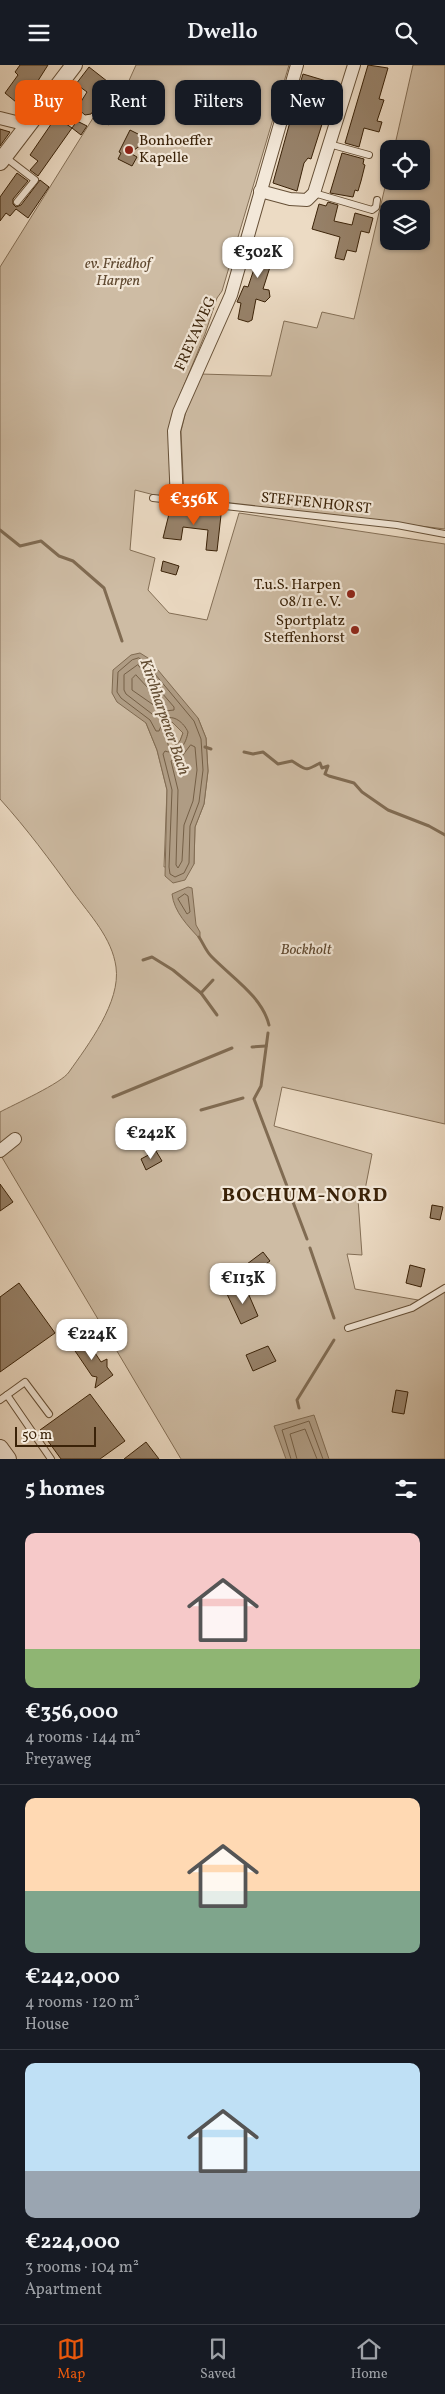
<!DOCTYPE html>
<html lang="en">
<head>
<meta charset="utf-8">
<style>
  body { margin:0; font-family:Vollkorn,serif; background:#20242c; color:#f1f3f6; height:100vh; display:flex; flex-direction:column; font-size:19px; white-space:nowrap }
  * { box-sizing:border-box; margin:0 }
  p { font-size:16px; color:#9ea1a6 }
  .icon { flex:none; width:28px; height:28px; fill:none; stroke:currentColor; stroke-width:2; stroke-linecap:round; stroke-linejoin:round }
  .map { position:relative; height:1394px; overflow:hidden }
  .panel { display:flex; flex-direction:column; background:#171b24; flex:1 }
  .panel>* { flex:none }
  .guide { position:absolute; left:15px; top:15px; width:415px; height:45px; display:flex; gap:10px }
  .tools { position:absolute; left:380px; top:75px; display:grid; gap:10px }
  .tools a { display:grid; place-items:center; width:50px; height:50px; border-radius:10px; background:#171b24; box-shadow:0 1px 4px #0004; font-size:25px }
  .scale { position:absolute; left:15px; bottom:12px; width:81px; box-sizing:border-box; padding-left:5px; border:2px solid #3a2208; border-top:0; font-size:14px; line-height:18px; white-space:nowrap; color:#3a2208; -webkit-text-stroke:4px #f3e8d9; paint-order:stroke }
  .price { position:absolute; translate:-50% -42px; padding:0 11px; border-radius:10px; background:#fff; color:#222; font-size:16px; line-height:32px; filter:drop-shadow(0 1px 2px #0008) }
  .price::after { content:''; position:absolute; left:50%; top:30px; width:15px; height:11px; margin-left:-8px; background:inherit; clip-path:polygon(0 0,100% 0,50% 100%) }
  .price.current { background:#ea580c; color:#fff }
  ul { padding:0; list-style:none }
  li { display:grid; align-content:center; gap:10px; height:265px; padding:0 25px }
  li+li { border-top:1px solid #363941 }
  li span { display:grid; place-items:center; height:155px; border-radius:10px; color:#555 }
  li>.icon { margin-inline-start:auto }
  span .icon { width:90px; height:90px; fill:#fffc; stroke-width:1 }
  li b { font-size:21px }
  h2 { display:flex; justify-content:space-between; align-items:center; height:60px; padding:0 25px; font-size:21px }
  .tag { padding:0 18px; border-radius:10px; background:#171b24; box-shadow:0 1px 4px #0004; font-size:18px; line-height:45px }
  .tag.current { background:#ea580c; color:#fff }
  header { display:flex; justify-content:space-between; align-items:center; height:65px; padding:0 25px; background:#171b24; font-size:22px; font-weight:600 }
  .dock { display:flex; justify-content:space-around; align-items:center; height:70px; border-top:1px solid #363941; background:#171b24; font-size:14px; color:#9ea1a6 }
  .dock a { display:grid; justify-items:center; gap:2px }
  .dock .current { color:#ea580c }
  .map>svg:first-child { display:block }
  .green { fill:#cebca4; stroke:#846f56; fill-rule:evenodd }
  .water { fill:#af9c84; stroke:#806b52; fill-rule:evenodd }
  .lines { fill:none; stroke-linecap:round; stroke-linejoin:round }
  .shore { stroke:#745f46; stroke-width:1 }
  .stream { stroke:#806b52; stroke-width:3 }
  .building { fill:#97826a; stroke:#3a2208 }
  .service-casing { stroke:#665037; stroke-width:8 }
  .minor-casing { stroke:#665037; stroke-width:14 }
  .tertiary-casing { stroke:#665037; stroke-width:18 }
  .service { stroke:#f3e8d9; stroke-width:6 }
  .minor { stroke:#f3e8d9; stroke-width:12 }
  .tertiary { stroke:#f3e8d9; stroke-width:16 }
  .poi-dot { fill:#8f2418; stroke:#f3e8d9; stroke-width:2 }
  .labels { text-anchor:middle; dominant-baseline:central; stroke-width:4.5; stroke-linejoin:round; paint-order:stroke }
  .poi-label { font-size:15px; fill:#3a2208; stroke:#f3e8d9; text-anchor:end }
  .park-label { font-size:15px; font-style:italic; fill:#5f482f; stroke:#f3e8d9 }
  .street-label { font-size:15px; fill:#3a2208; stroke:#f3e8d9 }
  .water-label { font-size:16px; font-style:italic; fill:#634d33; stroke:#f3e8d9 }
  .district-label { font-size:20px; font-weight:bold; letter-spacing:1px; fill:#3a2208; stroke:#f3e8d9 }
</style>
</head>
<body>
<header><svg class="icon" aria-label="menu" viewBox="0 0 24 24"><path d="M4 6h16M4 12h16M4 18h16"/></svg>Dwello<svg class="icon" aria-label="search" viewBox="0 0 24 24"><circle cx="10" cy="10" r="6"/><path d="M15 15l6 6"/></svg></header>
<div class="map">
<svg width="445" height="1394" viewBox="0 0 445 1394">
  <rect width="100%" height="100%" fill="#ecdbc4"/>
  <filter id="stains"><feTurbulence type="fractalNoise" baseFrequency=".004" numOctaves="4"/><feColorMatrix values="0 0 0 0 .2 0 0 0 0 .09 0 0 0 0 .02 0 0 0 .5 -.17"/></filter>
  <radialGradient id="worn" r=".72"><stop offset=".6" stop-color="#630" stop-opacity="0"/><stop offset="1" stop-color="#630" stop-opacity=".3"/></radialGradient>
  <g class="green">
    <path d="M136,0H289L222,226L217,233L205,269L180,330L170,365V434L135,425L130,485L155,493L148,525L169,548L207,555L239,448L445,479V1059L282,1022L274,1061L372,1089L363,1135L358,1134L362,1190L347,1189L355,1224L418,1235L421,1240L445,1226V1394H181L0,1089V1047C13,1040 62,1018 69,1007C88,980 121,937 116,902C112,873 90,850 73,827C50,795 27,764 0,734V202L93,53L109,60ZM198,653L206,673L208,706L204,739L195,762L194,799L164,802L167,725L157,685L146,658Z"/>
    <path d="M413,0H445V464L184,433L181,366L189,334L200,309L271,311L284,256L317,263L322,247L354,254L389,105V116H421V84H394ZM389,144H421V176H389Z"/>
    <path d="M168,657H172L183,668L180,676L172,683H169L164,665Z"/>
  </g>
  <g class="water">
    <path d="M140,588L148,593L198,653L206,673L208,706L204,739L195,762L194,799L185,815L173,818L165,811L167,725L157,685L146,658L117,637L112,628L113,605L131,590ZM168,657H172L183,668L180,676L172,683H169L164,665Z"/>
    <path d="M188,822L192,823L196,860L200,867V874C188,861 174,847 172,829Z"/>
    <path d="M314,1350L329,1394H286L274,1361Z"/>
  </g>
  <g class="lines">
    <g class="shore">
      <path d="M139,593L145,597L194,656L201,674L203,705L199,737L190,761L189,798L184,808L175,812L170,809L169,802L172,725L163,689L165,686C179,691 186,679 188,667C184,658 174,649 164,654L159,666H156L150,655L121,633L117,627L118,607L132,595Z"/>
      <path d="M138,600L174,642V645L165,646L156,652L126,629L124,625V610Z"/>
      <path d="M136,610L160,636V640L155,641L132,625V614Z"/>
      <path d="M191,680L195,682L197,705L193,736L184,760L182,796L178,803L176,800L178,725L171,696L182,691Z"/>
      <path d="M185,829L188,831L190,847L187,849L178,834Z"/>
      <path d="M291,1394L282,1365L309,1356L323,1394"/>
      <path d="M297,1394L290,1369L305,1364L317,1394"/>
    </g>
    <g class="stream">
      <path d="M0,465L20,481L41,476L59,491L73,496L104,523L122,576"/>
      <path d="M205,682L211,684"/>
      <path d="M244,687L253,689L263,687L278,699L292,696C307,705 304,707 320,698L322,703L328,701L325,709L329,711L354,718L362,727L388,745L429,761L445,770"/>
      <path d="M199,872C203,878 206,886 211,891C231,912 262,931 269,960"/>
      <path d="M143,895L152,892L173,905L201,928L213,915"/>
      <path d="M201,928L217,950"/>
      <path d="M268,968L261,1021L254,1034L307,1174"/>
      <path d="M252,982L266,981"/>
      <path d="M113,1032L232,983"/>
      <path d="M201,1045L243,1033"/>
      <path d="M310,1183L334,1253"/>
      <path d="M299,1343L297,1335L334,1275"/>
    </g>
  </g>
  <g class="building">
    <path d="M20,0H48L27,33L22,29L16,37L5,28L18,10L15,7Z"/>
    <path d="M368,0L388,3L379,34L384,35L377,56L382,57L379,67L364,63L359,82L345,78Z"/>
    <path d="M89,2L112,20L91,49L85,50L77,43L87,27L76,19Z"/>
    <path d="M303,9L333,18L328,38L305,32L302,44L293,42Z"/>
    <path d="M293,46L323,56L311,94L308,93L304,98L297,126L273,118Z"/>
    <path d="M56,52L72,63L38,111L30,105L38,96L30,90Z"/>
    <path d="M77,56L87,61L81,70L72,63Z"/>
    <path d="M0,64L10,67L0,81Z"/>
    <path d="M130,65L144,72L141,80L130,88L137,92L132,101L118,94L121,88L119,87Z"/>
    <path d="M342,88L364,94L363,99L365,100L361,116L358,126L355,125L353,132L330,128Z"/>
    <path d="M17,108L28,116L13,134V139L16,142L21,140L40,115L49,122L28,153L16,144L10,151L6,148L0,156V132Z"/>
    <path d="M328,137L338,140L334,156L352,160L355,148L373,153L369,168L361,166L356,187L347,185L344,195L335,193L340,172L312,164L319,139L326,141Z"/>
    <path d="M258,175L280,181L281,191L274,203L270,202L263,224L269,225L270,232L265,237L256,234L252,255L248,257L238,254L241,238L237,237L244,221L248,222L256,198L252,197L253,191Z"/>
    <path d="M170,445L221,450L217,486L206,485L208,465L183,462L181,475L163,473Z"/>
    <path d="M163,496L179,501L176,510L161,506Z"/>
    <path d="M156,1086L162,1096L146,1105L141,1094Z"/>
    <path d="M0,1119L13,1137L0,1146Z"/>
    <path d="M432,1140L443,1142L440,1155L430,1153Z"/>
    <path d="M263,1187L270,1196L253,1208L247,1199Z"/>
    <path d="M410,1200L425,1204L421,1222L406,1218Z"/>
    <path d="M19,1218L55,1268L0,1307V1232Z"/>
    <path d="M245,1221L258,1251L241,1259L227,1229Z"/>
    <path d="M84,1271L101,1297L107,1294V1302L113,1310L95,1323L97,1312L92,1311L71,1280Z"/>
    <path d="M268,1281L276,1296L253,1306L246,1290Z"/>
    <path d="M396,1325L408,1327L404,1349L392,1347Z"/>
    <path d="M90,1329L125,1376L100,1394H61L40,1365Z"/>
    <path d="M146,1377L159,1394H124Z"/>
  </g>
  <g class="lines">
    <defs>
      <g id="service">
        <path d="M329,79L369,90"/>
        <path d="M5,92L35,115L17,137"/>
        <path d="M314,128L372,145L376,142L377,135"/>
        <path d="M153,433L397,460L445,469"/>
        <path d="M348,1263L412,1243L445,1223"/>
        <path d="M7,1330L25,1317L49,1349"/>
        <path d="M0,1335L7,1330L51,1394"/>
      </g>
      <g id="minor">
        <path d="M0,53L28,60"/>
        <path d="M260,126L290,134L307,135L314,128L354,0"/>
        <path d="M177,437L174,366L179,347L231,230L297,0"/>
        <path d="M0,1086L15,1074"/>
      </g>
      <g id="tertiary">
        <path d="M0,97L74,0"/>
        <path d="M0,1383L8,1394"/>
      </g>
    </defs>
    <use href="#service" class="service-casing"/>
    <use href="#minor" class="minor-casing"/>
    <use href="#tertiary" class="tertiary-casing"/>
    <use href="#service" class="service"/>
    <use href="#minor" class="minor"/>
    <use href="#tertiary" class="tertiary"/>
  </g>
  <g class="poi-dot">
    <circle cx="129" cy="85" r="5"/>
    <circle cx="351" cy="529" r="5"/>
    <circle cx="355" cy="565" r="5"/>
  </g>
  <g class="labels">
    <g class="poi-label">
      <text x="139" y="76" text-anchor="start">Bonhoeffer<tspan x="139" dy="17">Kapelle</tspan></text>
      <text x="341" y="520">T.u.S. Harpen<tspan x="341" dy="17">08/11 e. V.</tspan></text>
      <text x="345" y="556">Sportplatz<tspan x="345" dy="17">Steffenhorst</tspan></text>
    </g>
    <g class="park-label">
      <text x="118" y="199">ev. Friedhof<tspan x="118" dy="17">Harpen</tspan></text>
      <text x="306" y="885">Bockholt</text>
    </g>
    <g class="street-label">
      <text transform="translate(196 269) rotate(-66)">FREYAWEG</text>
      <text transform="translate(316 439) rotate(6)">STEFFENHORST</text>
    </g>
    <g class="water-label">
      <text transform="translate(164 652) rotate(71)">Kirchharpener Bach</text>
    </g>
    <g class="district-label">
      <text x="305" y="1131">BOCHUM-NORD</text>
    </g>
  </g>
  <rect width="100%" height="100%" filter="url(#stains)"/>
  <rect width="100%" height="100%" fill="url(#worn)"/>
</svg>
<div class="tools">
<a><svg class="icon" aria-label="locate" viewBox="0 0 24 24"><circle cx="12" cy="12" r="6"/><path d="M12 2v4M12 18v4M2 12h4M18 12h4"/></svg></a>
<a><svg class="icon" aria-label="layers" viewBox="0 0 24 24"><path d="M12 4l9 5-9 5-9-5zM3 14l9 5 9-5"/></svg></a>
</div>
<div class="scale">50 m</div>
<b class="price" style="left:258px;top:214px">€302K</b>
<b class="price current" style="left:194px;top:461px">€356K</b>
<b class="price" style="left:151px;top:1095px">€242K</b>
<b class="price" style="left:243px;top:1240px">€113K</b>
<b class="price" style="left:92px;top:1296px">€224K</b>
<div class="guide">
<a class="tag current">Buy</a>
<a class="tag">Rent</a>
<a class="tag">Filters</a>
<a class="tag">New</a>
</div>
</div>
<section class="panel">
<h2>5 homes<svg class="icon" aria-label="filters" viewBox="0 0 24 24"><path d="M4 7h16M4 17h16"/><circle cx="9" cy="7" r="2"/><circle cx="15" cy="17" r="2"/></svg></h2>
<ul>
<li><span style="background:linear-gradient(#f6c9c9 75%,#8fb573 0)"><svg class="icon" aria-label="home" viewBox="0 0 24 24"><path d="M3 11l9-7 9 7M6 9v11h12V9"/></svg></span><div><b>€356,000</b><p>4 rooms · 144 m²</p><p>Freyaweg</p></div></li>
<li><span style="background:linear-gradient(#ffd9b3 60%,#7fa58c 0)"><svg class="icon" aria-label="home" viewBox="0 0 24 24"><path d="M3 11l9-7 9 7M6 9v11h12V9"/></svg></span><div><b>€242,000</b><p>4 rooms · 120 m²</p><p>House</p></div></li>
<li><span style="background:linear-gradient(#bfe0f5 70%,#9aa5b1 0)"><svg class="icon" aria-label="home" viewBox="0 0 24 24"><path d="M3 11l9-7 9 7M6 9v11h12V9"/></svg></span><div><b>€224,000</b><p>3 rooms · 104 m²</p><p>Apartment</p></div></li>
</ul>
</section>
<nav class="dock">
<a class="current"><svg class="icon" aria-label="map" viewBox="0 0 24 24"><path d="M3 6l6-2 6 2 6-2v14l-6 2-6-2-6 2zM9 4v14M15 6v14"/></svg>Map</a>
<a><svg class="icon" aria-label="saved" viewBox="0 0 24 24"><path d="M7 4h10v16l-5-4-5 4z"/></svg>Saved</a>
<a><svg class="icon" aria-label="home" viewBox="0 0 24 24"><path d="M3 11l9-7 9 7M6 9v11h12V9"/></svg>Home</a>
</nav>
</body>
</html>
